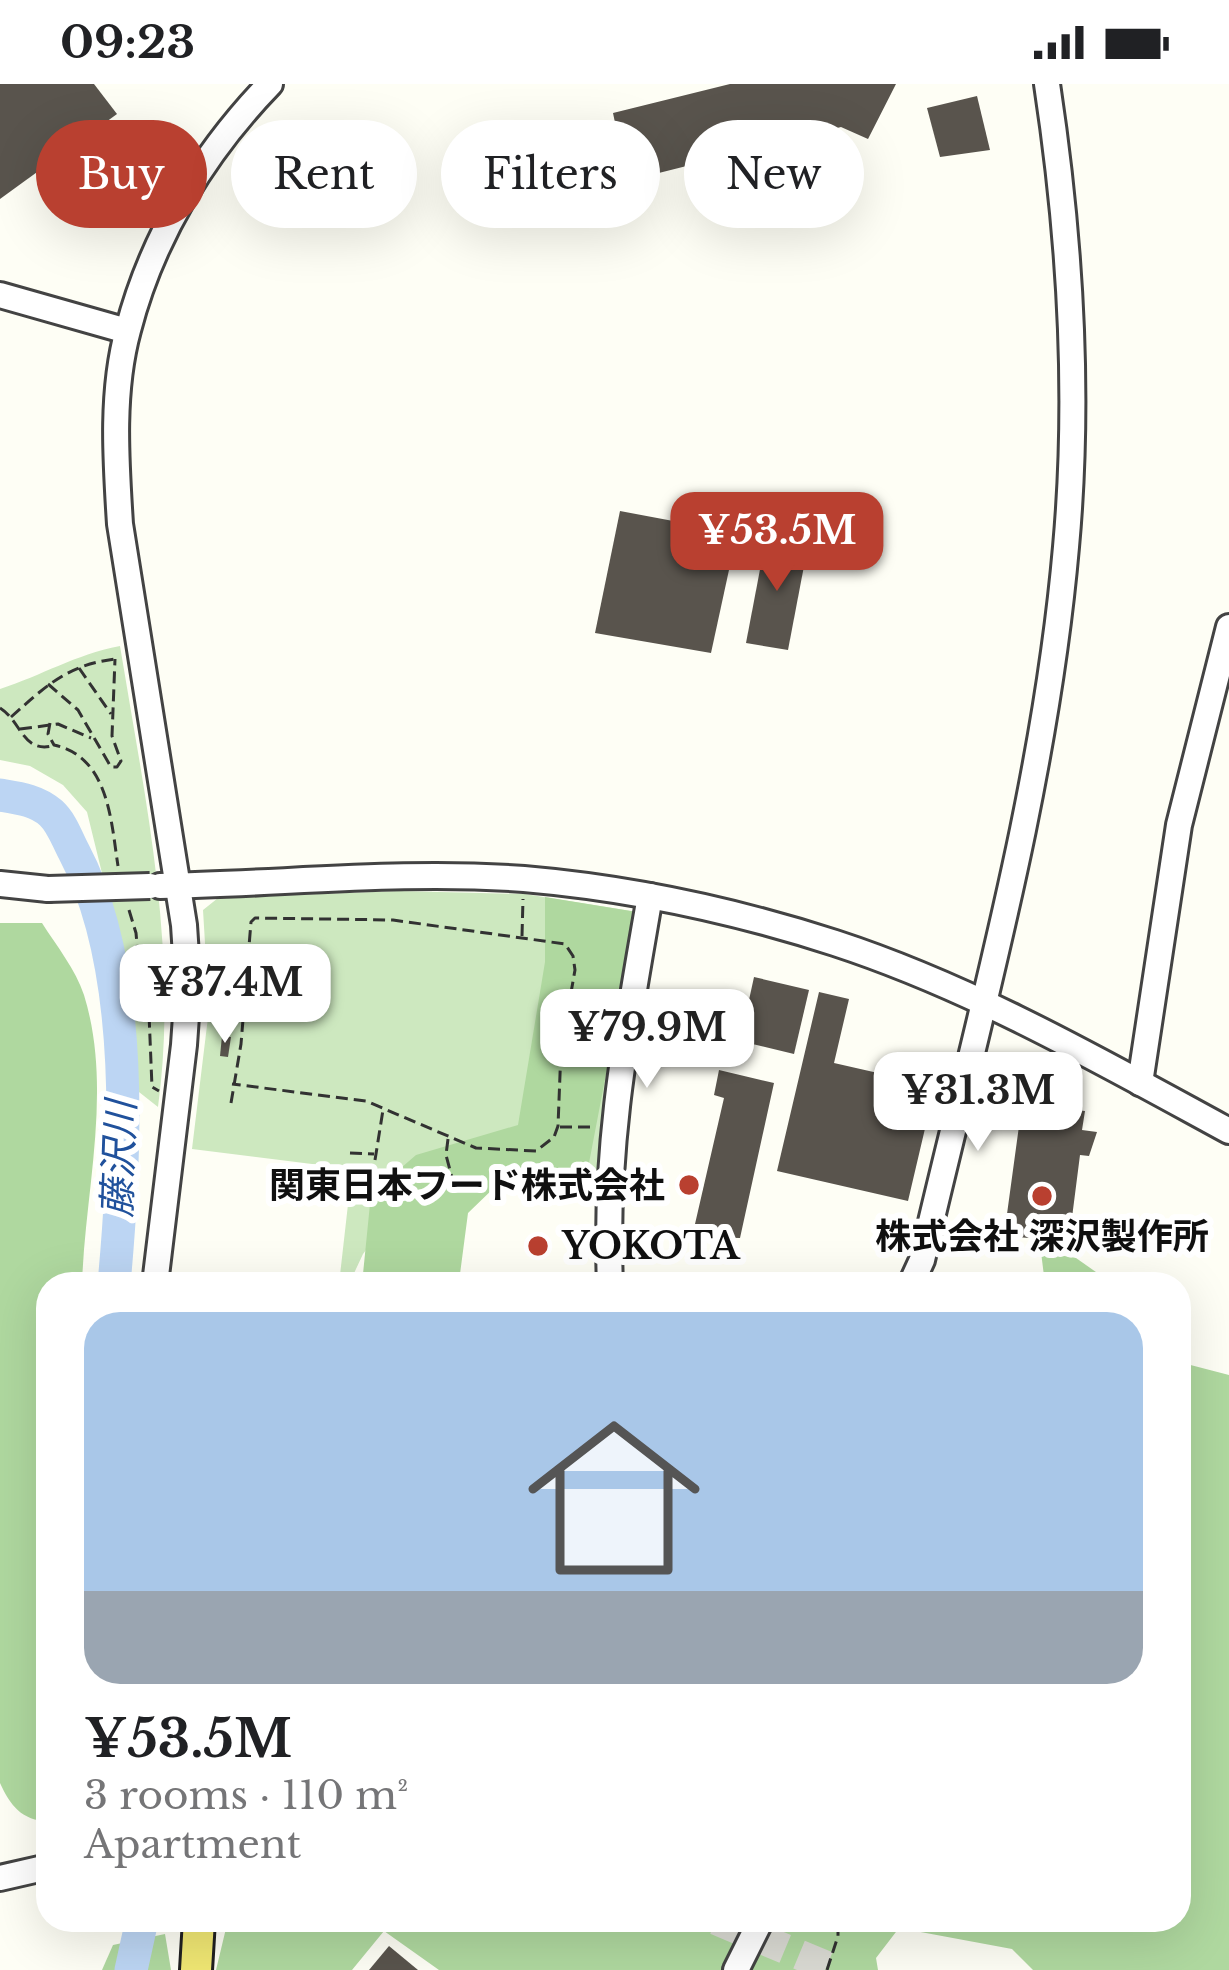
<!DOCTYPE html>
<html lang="en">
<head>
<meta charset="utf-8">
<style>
  body { margin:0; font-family:"Libre Baskerville","Noto Sans JP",serif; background:#f2f2f2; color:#202124; height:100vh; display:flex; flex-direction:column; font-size:45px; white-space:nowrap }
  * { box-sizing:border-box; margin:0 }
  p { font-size:39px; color:#757577 }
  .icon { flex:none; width:66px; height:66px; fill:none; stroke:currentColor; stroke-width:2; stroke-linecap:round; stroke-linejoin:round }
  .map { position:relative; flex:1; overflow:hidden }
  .panel { position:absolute; left:36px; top:1188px; width:1155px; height:660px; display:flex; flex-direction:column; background:#fff; border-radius:36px; box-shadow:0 12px 48px #0002 }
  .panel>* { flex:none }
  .guide { position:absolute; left:36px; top:36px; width:1158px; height:108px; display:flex; gap:24px }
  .price { position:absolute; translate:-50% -102px; padding:0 27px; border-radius:24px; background:#fff; color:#222; font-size:39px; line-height:78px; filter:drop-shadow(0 3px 6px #0008) }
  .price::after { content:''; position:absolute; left:50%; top:72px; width:36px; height:27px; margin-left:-18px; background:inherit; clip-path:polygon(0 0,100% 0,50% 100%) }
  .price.current { background:#b94030; color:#fff }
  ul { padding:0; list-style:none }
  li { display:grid; align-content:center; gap:24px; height:636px; padding:0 48px }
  li span { display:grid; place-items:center; height:372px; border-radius:36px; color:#555 }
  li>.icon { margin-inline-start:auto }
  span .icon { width:216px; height:216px; fill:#fffc; stroke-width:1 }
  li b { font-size:51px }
  .chip { padding:0 42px; border-radius:54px; background:#fff; box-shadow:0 12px 48px #0002; font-size:42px; line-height:108px }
  .chip.current { background:#b94030; color:#fff }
  .status { display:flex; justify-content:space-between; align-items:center; height:84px; padding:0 60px; background:#fff; direction:ltr }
  .status svg { height:33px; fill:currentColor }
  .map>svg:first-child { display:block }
  .green { fill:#cde8bf }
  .forest { fill:#afd89f }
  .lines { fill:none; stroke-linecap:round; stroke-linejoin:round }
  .river { stroke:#bcd5f3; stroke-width:33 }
  .building { fill:#59544d }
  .major-tunnel { stroke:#dadad3; stroke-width:30; stroke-dasharray:30 15; stroke-linecap:butt }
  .minor-casing { stroke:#434343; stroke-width:30 }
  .major-casing { stroke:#212121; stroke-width:36 }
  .path { stroke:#323232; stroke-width:3; stroke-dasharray:12 6; stroke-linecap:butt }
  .minor { stroke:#fff; stroke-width:24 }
  .major { stroke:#f0e773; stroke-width:30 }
  .minor-bridge-casing { stroke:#434343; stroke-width:30; stroke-linecap:butt }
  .minor-bridge { stroke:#fff; stroke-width:24 }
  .poi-dot { fill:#b94030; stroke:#fff; stroke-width:4.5 }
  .labels { text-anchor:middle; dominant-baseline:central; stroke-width:12; stroke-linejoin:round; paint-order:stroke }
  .poi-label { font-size:36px; font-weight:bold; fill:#101010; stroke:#fff; text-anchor:end }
  .water-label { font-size:39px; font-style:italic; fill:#20519c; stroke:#fff }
</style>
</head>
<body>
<div class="status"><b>09:23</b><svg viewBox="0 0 49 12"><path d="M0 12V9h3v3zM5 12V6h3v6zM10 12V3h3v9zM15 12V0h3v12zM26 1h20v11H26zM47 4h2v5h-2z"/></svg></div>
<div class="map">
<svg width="1229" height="1886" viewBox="0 0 1229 1886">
  <rect width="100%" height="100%" fill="#fefef5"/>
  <g class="green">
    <path d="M120,562C145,715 179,867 158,1023L139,1008L127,891L87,728L63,701L30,682L0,676V605C43,591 74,571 120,562Z"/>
    <path d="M400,807L525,810L637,828L599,1099L475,1101L405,1114L363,1170L349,1200H339L352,1085L192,1065L209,925L203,826L218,814Z"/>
  </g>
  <g class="forest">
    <path d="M545,813L637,828L585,1100L497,1101L468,1129L460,1190L478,1192L479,1200H362L371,1110L416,1071L518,1041L545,878Z"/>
    <path d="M0,839H42C56,861 76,886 84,911C113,1005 85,1106 82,1200H48V1737C22,1737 10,1721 0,1699Z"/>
    <path d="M1041,1168L1076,1174L1113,1200H1045Z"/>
    <path d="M1179,1278L1229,1291V1886H1033L1012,1865L899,1844L876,1874L878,1886H439L384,1847L352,1886H216L228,1836H1179Z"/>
    <path d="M165,1850L171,1886H102L113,1861Z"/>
  </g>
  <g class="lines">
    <g class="river">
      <path d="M0,711C18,714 36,716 51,729C62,739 67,755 74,768C136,885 126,1071 114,1200"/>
      <path d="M131,1886L142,1836"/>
    </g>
  </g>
  <g class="building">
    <path d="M0,0H94L117,30L0,115Z"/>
    <path d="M730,0H896L868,55L841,43L627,97L613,29Z"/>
    <path d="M977,12L990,66L940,73L927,24Z"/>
    <path d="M620,427L737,449L711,569L595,549Z"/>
    <path d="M766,454L808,461L788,566L746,559Z"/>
    <path d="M754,893L809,906L794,970L740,957Z"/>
    <path d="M819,908L849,915L834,979L935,1002L908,1117L777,1087Z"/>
    <path d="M222,952L231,953L228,973L220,972Z"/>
    <path d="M719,986L774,999L740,1154L692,1153L724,1014L714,1011Z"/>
    <path d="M1022,1020L1085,1027L1082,1046L1097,1048L1089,1072L1080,1071L1069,1157L1004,1152Z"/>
    <path d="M389,1862L418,1886H369Z"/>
  </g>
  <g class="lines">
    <path class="major-tunnel" d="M716,1836L836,1886"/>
    <defs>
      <g id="minor">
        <path d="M0,211L127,247"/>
        <path d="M0,800L48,805"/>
        <path d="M160,802C281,800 402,786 524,795C628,804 736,827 835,859C973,904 1102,978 1229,1047"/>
        <path d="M1140,999L1179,741L1229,543"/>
        <path d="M155,1200L184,961L188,903L184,841L120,440C116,377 111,308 128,246C152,153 204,68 270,0"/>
        <path d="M610,1200C604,1062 627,946 650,812"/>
        <path d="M911,1200L922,1176C977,940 1045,704 1066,463C1080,309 1070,152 1047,0"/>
        <path d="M0,1794L48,1783"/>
        <path d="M736,1886L761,1836"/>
      </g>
      <path id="major" d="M196,1886L199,1836"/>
    </defs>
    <use href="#minor" class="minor-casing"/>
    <use href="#major" class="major-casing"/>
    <g class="path">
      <path d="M79,584L111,630"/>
      <path d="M48,600L78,626L111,683H117L121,677L112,652L115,575"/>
      <path d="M0,624C21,637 23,669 52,662"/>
      <path d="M11,633C46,602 67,581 115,575"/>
      <path d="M50,639L48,650L54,661C109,673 111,737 118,782"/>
      <path d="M20,645L58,640L91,654"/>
      <path d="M129,826L136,849L140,893L149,930L152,1003L159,1007"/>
      <path d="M522,852L523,815"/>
      <path d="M231,1019L241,960L251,838L255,834L393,836L565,860L573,872L575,886L561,965L558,1042L554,1053L536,1067L476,1064L366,1017L232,1000"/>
      <path d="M560,1043H593"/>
      <path d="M448,1055L446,1071L455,1105"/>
      <path d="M350,1069L374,1070"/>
      <path d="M375,1076L383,1026"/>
      <path d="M827,1886L838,1852V1836"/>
    </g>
    <use href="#minor" class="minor"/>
    <use href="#major" class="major"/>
    <defs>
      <path id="minor-bridge" d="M48,805L150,802"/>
    </defs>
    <use href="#minor-bridge" class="minor-bridge-casing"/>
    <use href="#minor-bridge" class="minor-bridge"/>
  </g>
  <g class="poi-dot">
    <circle cx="689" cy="1101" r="12"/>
    <circle cx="1042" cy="1112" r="12"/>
    <circle cx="538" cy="1162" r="12"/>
  </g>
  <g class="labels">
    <g class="poi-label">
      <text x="665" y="1101">関東日本フード株式会社</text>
      <text x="1042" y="1152" text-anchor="middle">株式会社 深沢製作所</text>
      <text x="562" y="1162" text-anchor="start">YOKOTA</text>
    </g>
    <g class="water-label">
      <text transform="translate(119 1075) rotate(-88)">藤沢川</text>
    </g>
  </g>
</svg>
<b class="price current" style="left:777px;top:510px">¥53.5M</b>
<b class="price" style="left:225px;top:962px">¥37.4M</b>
<b class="price" style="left:647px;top:1007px">¥79.9M</b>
<b class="price" style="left:978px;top:1070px">¥31.3M</b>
<div class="guide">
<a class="chip current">Buy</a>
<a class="chip">Rent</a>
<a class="chip">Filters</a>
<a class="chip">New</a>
</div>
<section class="panel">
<ul>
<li><span style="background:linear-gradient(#a9c7e8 75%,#9aa5b1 0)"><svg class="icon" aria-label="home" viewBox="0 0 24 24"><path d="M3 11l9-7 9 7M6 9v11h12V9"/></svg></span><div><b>¥53.5M</b><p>3 rooms · 110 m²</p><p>Apartment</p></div></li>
</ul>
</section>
</div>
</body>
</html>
